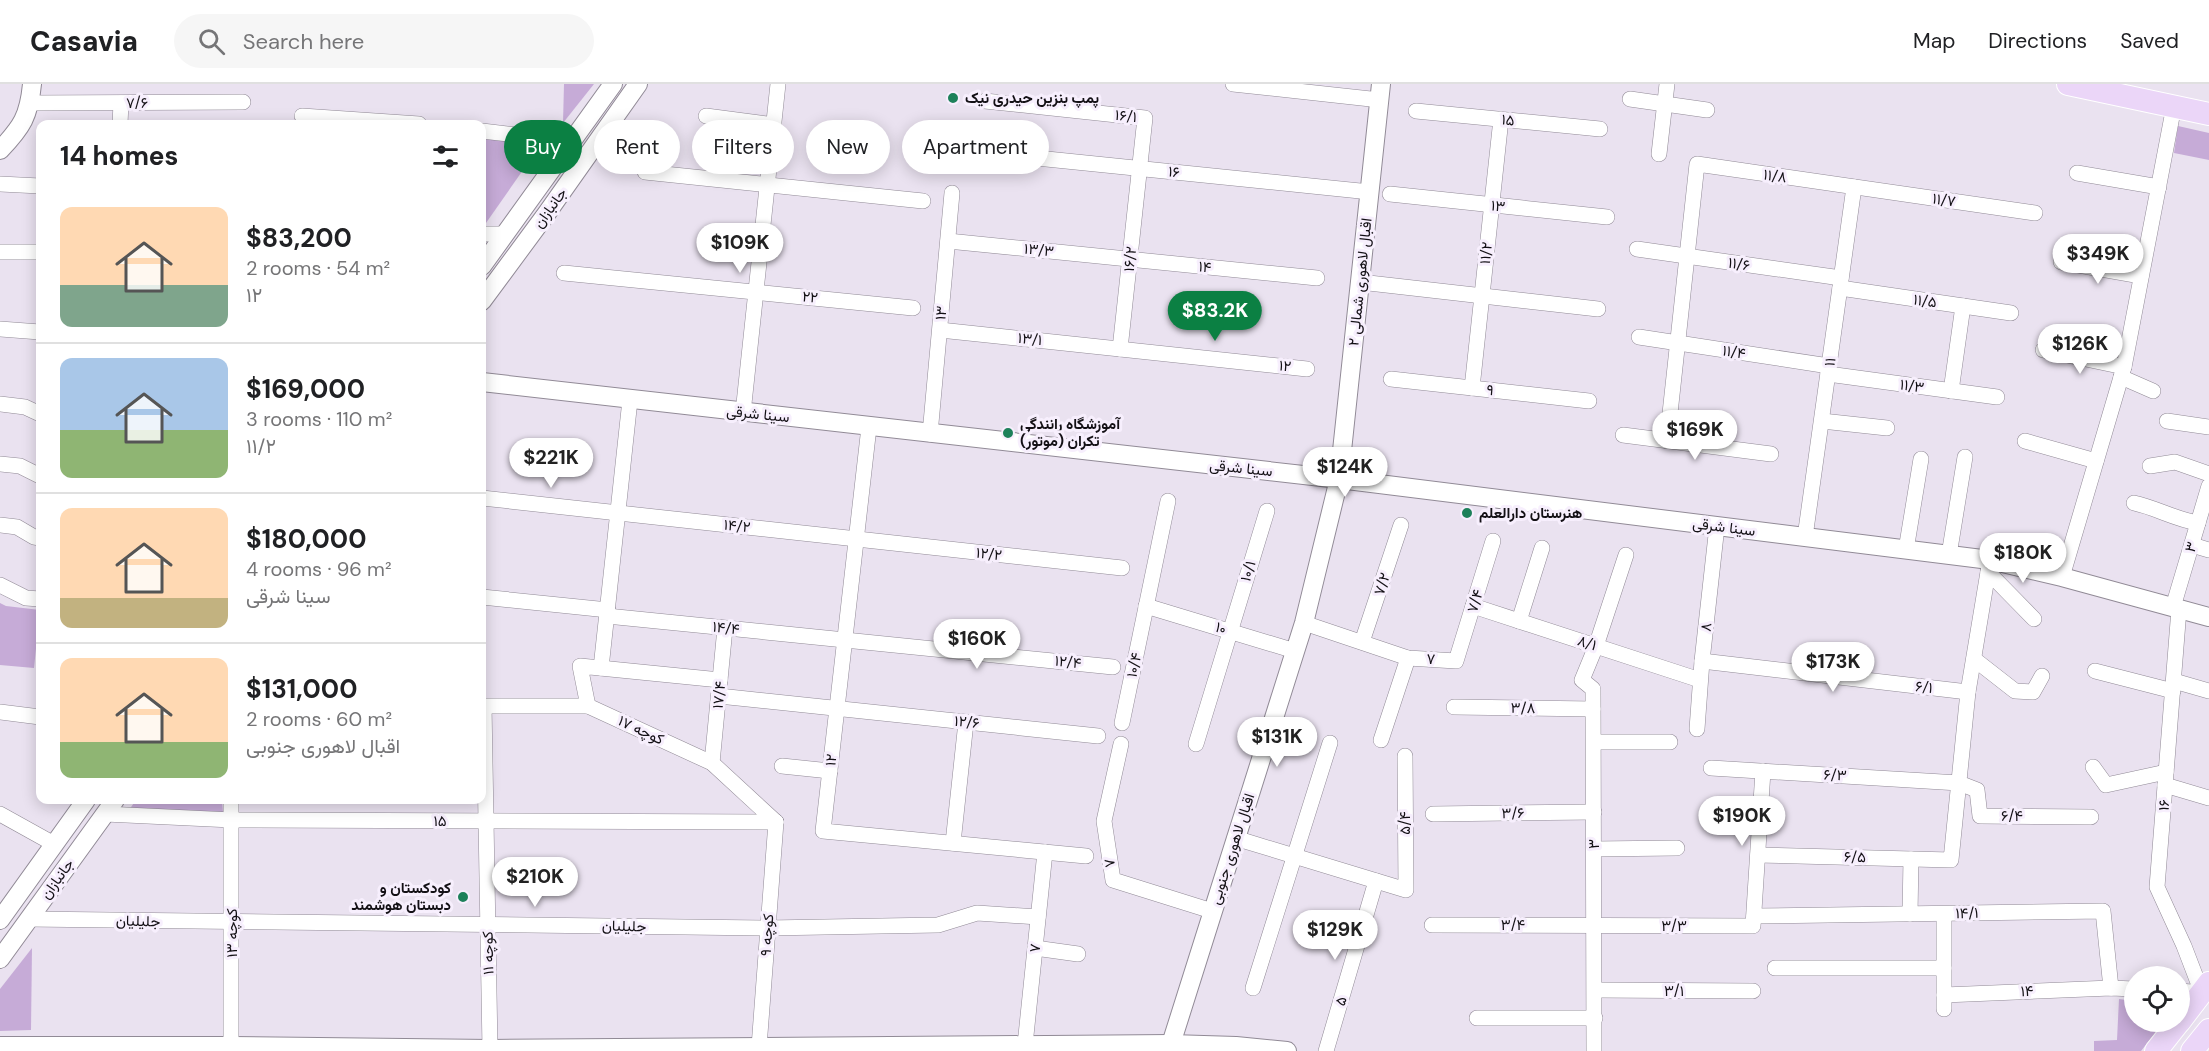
<!DOCTYPE html>
<html lang="en">
<head>
<meta charset="utf-8">
<style>
  body { margin:0; font-family:"DM Sans",Vazirmatn,sans-serif; background:#f6f6f6; color:#202124; height:100vh; display:flex; flex-direction:column; font-size:22px; white-space:nowrap }
  * { box-sizing:border-box; margin:0 }
  p { font-size:20px; color:#757577 }
  .icon { flex:none; width:33px; height:33px; fill:none; stroke:currentColor; stroke-width:2; stroke-linecap:round; stroke-linejoin:round }
  .map { position:relative; flex:1; overflow:hidden }
  .details { position:absolute; left:36px; top:36px; width:450px; height:684px; display:flex; flex-direction:column; background:#fff; border-radius:12px; box-shadow:0 3px 15px #0003 }
  .details>* { flex:none }
  .top-card { position:absolute; left:504px; top:36px; width:570px; height:54px; display:flex; gap:12px }
  .fabs { position:absolute; left:2124px; top:882px; display:grid; gap:12px }
  .fabs a { display:grid; place-items:center; width:66px; height:66px; border-radius:50%; background:#fff; box-shadow:0 3px 15px #0003; font-size:30px }
  .price { position:absolute; translate:-50% -51px; padding:0 14px; border-radius:21px; background:#fff; color:#222; font-size:20px; line-height:39px; filter:drop-shadow(0 2px 3px #0008) }
  .price::after { content:''; position:absolute; left:50%; top:36px; width:18px; height:14px; margin-left:-9px; background:inherit; clip-path:polygon(0 0,100% 0,50% 100%) }
  .price.selected { background:#0b8043; color:#fff }
  ul { padding:0; list-style:none }
  li { display:flex; align-items:center; gap:18px; height:150px; padding:0 24px }
  li+li { border-top:2px solid #e0e0e0 }
  li span { display:grid; place-items:center; flex:none; width:168px; height:120px; border-radius:12px; color:#555 }
  li>.icon { margin-inline-start:auto }
  span .icon { width:72px; height:72px; fill:#fffc; stroke-width:1 }
  li b { font-size:26px }
  h2 { display:flex; justify-content:space-between; align-items:center; height:72px; padding:0 24px; font-size:26px }
  .tag { padding:0 21px; border-radius:27px; background:#fff; box-shadow:0 3px 15px #0003; font-size:21px; line-height:54px }
  .tag.selected { background:#0b8043; color:#fff }
  header { display:flex; align-items:center; gap:36px; box-sizing:border-box; height:84px; padding:0 30px; background:#fff; border-bottom:2px solid #e0e0e0 }
  header strong { font-size:28px }
  nav { display:flex; gap:33px; margin-inline-start:auto; font-size:21px }
  .search { width:420px; height:54px; background:#f6f6f6; display:flex; align-items:center; gap:15px; box-sizing:border-box; padding:0 21px; border-radius:33px; color:#757577; font-size:22px }
  .map>svg:first-child { display:block }
  .green { fill:#c6abd7 }
  .lines { fill:none; stroke-linecap:round; stroke-linejoin:round }
  .minor-casing { stroke:#918a96; stroke-width:16 }
  .tertiary-casing { stroke:#918a96; stroke-width:20 }
  .primary-casing { stroke:#fff; stroke-width:24 }
  .minor { stroke:#fff; stroke-width:15 }
  .tertiary { stroke:#fff; stroke-width:18 }
  .primary { stroke:#ebd6f8; stroke-width:22 }
  .poi-dot { fill:#1d815a; stroke:#f7effd; stroke-width:2 }
  .labels { text-anchor:middle; dominant-baseline:central; stroke-width:6; stroke-linejoin:round; paint-order:stroke }
  .poi-label { font-size:15px; font-weight:bold; fill:#131015; stroke:#f7effd; text-anchor:start }
  .street-label { font-size:15px; fill:#131015; stroke:#f7effd }
</style>
</head>
<body>
<header>
<strong>Casavia</strong>
<div class="search"><svg class="icon" aria-label="search" viewBox="0 0 24 24"><circle cx="10" cy="10" r="6"/><path d="M15 15l6 6"/></svg>Search here</div>
<nav><a>Map</a><a>Directions</a><a>Saved</a></nav>
</header>
<div class="map">
<svg width="2209" height="967" viewBox="0 0 2209 967">
  <rect width="100%" height="100%" fill="#eae2f0"/>
  <g class="green">
    <path d="M564,0H594L563,39Z"/>
    <path d="M2178,42L2209,49V76L2174,69Z"/>
    <path d="M482,54L536,58L537,66L486,139H482Z"/>
    <path d="M0,519L6,522L40,526L34,584L0,581Z"/>
    <path d="M136,716H222L223,728L129,726Z"/>
    <path d="M32,864L31,946L0,947V905Z"/>
    <path d="M2119,915L2134,917V938H2164L2141,967H2094V957L2117,956Z"/>
  </g>
  <g class="lines">
    <defs>
      <g id="minor">
        <path d="M1233,0L1380,16"/>
        <path d="M1630,15L1707,26"/>
        <path d="M985,17L1145,34L1120,265"/>
        <path d="M30,19L243,18"/>
        <path d="M1416,27L1600,45"/>
        <path d="M302,32L419,40"/>
        <path d="M706,32L774,41"/>
        <path d="M120,40L121,19"/>
        <path d="M482,47L570,57"/>
        <path d="M978,68L1370,108"/>
        <path d="M1659,70L1667,0"/>
        <path d="M645,88L923,117"/>
        <path d="M2077,89L2159,103"/>
        <path d="M0,100L40,102"/>
        <path d="M1390,110L1607,133"/>
        <path d="M482,150H505"/>
        <path d="M948,157L1317,194"/>
        <path d="M1637,165L1841,194"/>
        <path d="M0,168H40"/>
        <path d="M2061,178L2141,192"/>
        <path d="M564,189L913,224"/>
        <path d="M1360,198L1598,225"/>
        <path d="M1840,204L2011,229"/>
        <path d="M0,245L40,248"/>
        <path d="M940,246L1307,285"/>
        <path d="M1639,253L1829,282"/>
        <path d="M2043,266L2124,283"/>
        <path d="M1828,290L1997,313"/>
        <path d="M2121,293L2153,307"/>
        <path d="M1391,295L1589,317"/>
        <path d="M1472,304L1501,35"/>
        <path d="M1951,307L1963,222"/>
        <path d="M0,320L25,323L40,330"/>
        <path d="M743,329L778,0"/>
        <path d="M1822,337L1887,344"/>
        <path d="M2167,337L2209,343"/>
        <path d="M869,343L823,747L1086,772"/>
        <path d="M930,350L952,109"/>
        <path d="M1623,351L1771,370"/>
        <path d="M1667,357L1697,80L2035,129"/>
        <path d="M2025,357L2096,377"/>
        <path d="M0,380L20,382L40,392"/>
        <path d="M2150,382L2175,378L2209,390"/>
        <path d="M482,414L1122,484"/>
        <path d="M2134,419C2157,424 2174,435 2198,439"/>
        <path d="M0,441L17,443L34,453L40,454"/>
        <path d="M1805,453L1854,103"/>
        <path d="M2192,461L2209,466"/>
        <path d="M1906,466L1921,375"/>
        <path d="M1949,471L1965,373"/>
        <path d="M1988,488L2034,535"/>
        <path d="M2062,493L2124,283L2174,22"/>
        <path d="M0,501L26,514L40,515"/>
        <path d="M482,513L608,526"/>
        <path d="M1146,522L1295,567"/>
        <path d="M1473,522L1700,596"/>
        <path d="M2173,523L2209,402"/>
        <path d="M2179,525L2157,803L2184,862L2202,909L2180,907"/>
        <path d="M607,532L1113,583"/>
        <path d="M1519,537L1542,464"/>
        <path d="M1304,539L1408,574L1456,577L1493,457"/>
        <path d="M1362,558L1401,441"/>
        <path d="M1974,575L2015,607L2033,608L2042,592"/>
        <path d="M1702,577L1968,608"/>
        <path d="M601,584L630,316"/>
        <path d="M2095,587L2173,607"/>
        <path d="M2174,597L2209,607"/>
        <path d="M719,612L1098,652"/>
        <path d="M482,622H588L712,679L776,738"/>
        <path d="M484,622L490,965"/>
        <path d="M588,622L580,582L720,596"/>
        <path d="M1454,623L1593,625"/>
        <path d="M0,628L40,633"/>
        <path d="M1122,639L1168,417"/>
        <path d="M1697,645L1702,577L1717,442"/>
        <path d="M1381,656L1408,574"/>
        <path d="M1594,658H1670"/>
        <path d="M1121,660L1104,737L1113,796L1212,827"/>
        <path d="M1196,660L1267,427"/>
        <path d="M712,679L725,544"/>
        <path d="M782,682L830,687"/>
        <path d="M2093,683L2106,701L2166,688"/>
        <path d="M1711,684L1959,699L1977,706L1980,732L2091,733"/>
        <path d="M2165,701L2209,714"/>
        <path d="M231,716V962"/>
        <path d="M0,730L54,760"/>
        <path d="M105,730L232,736L776,738"/>
        <path d="M1433,730L1594,728"/>
        <path d="M1235,754L1406,806L1405,672"/>
        <path d="M953,759L966,638"/>
        <path d="M1594,765L1677,764"/>
        <path d="M1758,771L1951,776L1968,608L1990,476"/>
        <path d="M1910,830L1911,775"/>
        <path d="M1754,832L2103,827L2111,904"/>
        <path d="M28,835L768,844L938,841L977,829L1038,833"/>
        <path d="M1432,841L1753,842L1763,687"/>
        <path d="M1035,864L1078,870"/>
        <path d="M1775,884H1944"/>
        <path d="M1253,904L1330,659"/>
        <path d="M1595,906L1753,907"/>
        <path d="M1944,911L2111,904L2134,905"/>
        <path d="M1944,925V830"/>
        <path d="M1477,934H1595"/>
        <path d="M1025,961L1045,768"/>
        <path d="M759,963L776,738"/>
        <path d="M1326,967L1376,797"/>
        <path d="M1594,967L1593,605L1582,596L1596,562L1626,471"/>
      </g>
      <g id="tertiary">
        <path d="M0,66C22,43 29,32 32,0"/>
        <path d="M482,182L613,0"/>
        <path d="M482,217L547,129L638,0"/>
        <path d="M482,298L1339,395L1990,476L2062,493L2209,533"/>
        <path d="M0,836L86,716"/>
        <path d="M0,875L115,716"/>
        <path d="M1171,960L1304,539L1339,395L1381,0"/>
        <path d="M0,962H231L490,965L1171,960L1236,962L1287,967"/>
      </g>
      <g id="primary">
        <path d="M2068,0L2209,30"/>
        <path d="M2180,937L2209,899"/>
        <path d="M2156,967L2179,938"/>
        <path d="M2192,967L2209,946"/>
      </g>
    </defs>
    <use href="#minor" class="minor-casing"/>
    <use href="#tertiary" class="tertiary-casing"/>
    <use href="#primary" class="primary-casing"/>
    <use href="#minor" class="minor"/>
    <use href="#tertiary" class="tertiary"/>
    <use href="#primary" class="primary"/>
  </g>
  <g class="poi-dot">
    <circle cx="953" cy="14" r="6"/>
    <circle cx="1008" cy="349" r="6"/>
    <circle cx="1467" cy="429" r="6"/>
    <circle cx="463" cy="813" r="6"/>
  </g>
  <g class="labels">
    <g class="poi-label">
      <text x="965" y="14">پمپ بنزین حیدری نیک</text>
      <text x="1020" y="340">آموزشگاه رانندگی<tspan x="1020" dy="17">تکران (موتور)</tspan></text>
      <text x="1479" y="429">هنرستان دارالعلم</text>
      <text x="451" y="804" text-anchor="end">کودکستان و<tspan x="451" dy="17">دبستان هوشمند</tspan></text>
    </g>
    <g class="street-label">
      <text x="137" y="19">۷/۶</text>
      <text transform="translate(1126 32) rotate(6)">۱۶/۱</text>
      <text transform="translate(1508 36) rotate(6)">۱۵</text>
      <text transform="translate(1174 88) rotate(6)">۱۶</text>
      <text transform="translate(1775 92) rotate(8)">۱۱/۸</text>
      <text transform="translate(1944 116) rotate(8)">۱۱/۷</text>
      <text transform="translate(1498 122) rotate(6)">۱۳</text>
      <text transform="translate(550 124) rotate(-54)">جانبازان</text>
      <text transform="translate(1039 166) rotate(6)">۱۳/۳</text>
      <text transform="translate(1486 169) rotate(-84)">۱۱/۲</text>
      <text transform="translate(1130 175) rotate(-84)">۱۶/۲</text>
      <text transform="translate(1739 180) rotate(8)">۱۱/۶</text>
      <text transform="translate(1205 183) rotate(6)">۱۴</text>
      <text transform="translate(1360 198) rotate(-84)">اقبال لاهوری شمالی ۲</text>
      <text transform="translate(810 213) rotate(6)">۲۲</text>
      <text transform="translate(1925 217) rotate(8)">۱۱/۵</text>
      <text transform="translate(941 229) rotate(-85)">۱۳</text>
      <text transform="translate(1030 255) rotate(6)">۱۳/۱</text>
      <text transform="translate(1734 268) rotate(9)">۱۱/۴</text>
      <text transform="translate(1830 278) rotate(-82)">۱۱</text>
      <text transform="translate(1285 282) rotate(6)">۱۲</text>
      <text transform="translate(1912 302) rotate(8)">۱۱/۳</text>
      <text transform="translate(1490 306) rotate(6)">۹</text>
      <text transform="translate(758 330) rotate(6)">سینا شرقی</text>
      <text transform="translate(1241 384) rotate(6)">سینا شرقی</text>
      <text transform="translate(737 442) rotate(6)">۱۴/۲</text>
      <text transform="translate(1724 443) rotate(7)">سینا شرقی</text>
      <text transform="translate(2191 463) rotate(-73)">۳</text>
      <text transform="translate(989 470) rotate(6)">۱۲/۲</text>
      <text transform="translate(1248 487) rotate(-73)">۱۰/۱</text>
      <text transform="translate(1382 500) rotate(-72)">۷/۲</text>
      <text transform="translate(1475 517) rotate(-73)">۷/۴</text>
      <text transform="translate(1706 543) rotate(-84)">۸</text>
      <text transform="translate(726 544) rotate(6)">۱۴/۴</text>
      <text transform="translate(1221 544) rotate(17)">۱۰</text>
      <text transform="translate(1587 559) rotate(18)">۸/۱</text>
      <text transform="translate(1431 575) rotate(3)">۷</text>
      <text transform="translate(1068 578) rotate(6)">۱۲/۴</text>
      <text transform="translate(1134 581) rotate(-78)">۱۰/۴</text>
      <text transform="translate(1924 603) rotate(7)">۶/۱</text>
      <text transform="translate(719 611) rotate(-84)">۱۷/۴</text>
      <text transform="translate(1523 624) rotate(1)">۳/۸</text>
      <text transform="translate(967 638) rotate(6)">۱۲/۶</text>
      <text transform="translate(641 646) rotate(25)">کوچه ۱۷</text>
      <text transform="translate(831 676) rotate(-84)">۱۲</text>
      <text transform="translate(1835 691) rotate(3)">۶/۳</text>
      <text transform="translate(2164 721) rotate(-85)">۱۶</text>
      <text transform="translate(1513 729) rotate(-1)">۳/۶</text>
      <text x="2012" y="732">۶/۴</text>
      <text x="440" y="737">۱۵</text>
      <text transform="translate(1405 739) rotate(-90)">۵/۴</text>
      <text transform="translate(1594 760) rotate(-90)">۳</text>
      <text transform="translate(1232 765) rotate(-72)">اقبال لاهوری جنوبی</text>
      <text transform="translate(1855 773) rotate(2)">۶/۵</text>
      <text transform="translate(1110 779) rotate(82)">۸</text>
      <text transform="translate(57 795) rotate(-54)">جانبازان</text>
      <text transform="translate(1967 829) rotate(-1)">۱۴/۱</text>
      <text transform="translate(138 837) rotate(1)">جلیلیان</text>
      <text x="1513" y="841">۳/۴</text>
      <text transform="translate(624 842) rotate(1)">جلیلیان</text>
      <text x="1674" y="842">۳/۳</text>
      <text transform="translate(232 849) rotate(-90)">کوچه ۱۳</text>
      <text transform="translate(767 851) rotate(-86)">کوچه ۹</text>
      <text transform="translate(1035 864) rotate(-84)">۷</text>
      <text transform="translate(488 869) rotate(-91)">کوچه ۱۱</text>
      <text x="1674" y="907">۳/۱</text>
      <text transform="translate(2027 907) rotate(-2)">۱۴</text>
      <text transform="translate(1341 917) rotate(-74)">۵</text>
    </g>
  </g>
</svg>
<div class="fabs">
<a><svg class="icon" aria-label="locate" viewBox="0 0 24 24"><circle cx="12" cy="12" r="6"/><path d="M12 2v4M12 18v4M2 12h4M18 12h4"/></svg></a>
</div>
<b class="price" style="left:740px;top:190px">$109K</b>
<b class="price" style="left:2098px;top:201px">$349K</b>
<b class="price selected" style="left:1215px;top:258px">$83.2K</b>
<b class="price" style="left:2080px;top:291px">$126K</b>
<b class="price" style="left:1695px;top:377px">$169K</b>
<b class="price" style="left:551px;top:405px">$221K</b>
<b class="price" style="left:1345px;top:414px">$124K</b>
<b class="price" style="left:2023px;top:500px">$180K</b>
<b class="price" style="left:977px;top:586px">$160K</b>
<b class="price" style="left:1833px;top:609px">$173K</b>
<b class="price" style="left:1277px;top:684px">$131K</b>
<b class="price" style="left:1742px;top:763px">$190K</b>
<b class="price" style="left:535px;top:824px">$210K</b>
<b class="price" style="left:1335px;top:877px">$129K</b>
<div class="top-card">
<a class="tag selected">Buy</a>
<a class="tag">Rent</a>
<a class="tag">Filters</a>
<a class="tag">New</a>
<a class="tag">Apartment</a>
</div>
<section class="details">
<h2>14 homes<svg class="icon" aria-label="filters" viewBox="0 0 24 24"><path d="M4 7h16M4 17h16"/><circle cx="9" cy="7" r="2"/><circle cx="15" cy="17" r="2"/></svg></h2>
<ul>
<li><span style="background:linear-gradient(#ffd9b3 65%,#7fa58c 0)"><svg class="icon" aria-label="home" viewBox="0 0 24 24"><path d="M3 11l9-7 9 7M6 9v11h12V9"/></svg></span><div><b>$83,200</b><p>2 rooms · 54 m²</p><p>۱۲</p></div></li>
<li><span style="background:linear-gradient(#a9c7e8 60%,#8fb573 0)"><svg class="icon" aria-label="home" viewBox="0 0 24 24"><path d="M3 11l9-7 9 7M6 9v11h12V9"/></svg></span><div><b>$169,000</b><p>3 rooms · 110 m²</p><p>۱۱/۲</p></div></li>
<li><span style="background:linear-gradient(#ffd9b3 75%,#c2b280 0)"><svg class="icon" aria-label="home" viewBox="0 0 24 24"><path d="M3 11l9-7 9 7M6 9v11h12V9"/></svg></span><div><b>$180,000</b><p>4 rooms · 96 m²</p><p>سینا شرقی</p></div></li>
<li><span style="background:linear-gradient(#ffd9b3 70%,#8fb573 0)"><svg class="icon" aria-label="home" viewBox="0 0 24 24"><path d="M3 11l9-7 9 7M6 9v11h12V9"/></svg></span><div><b>$131,000</b><p>2 rooms · 60 m²</p><p>اقبال لاهوری جنوبی</p></div></li>
</ul>
</section>
</div>
</body>
</html>
